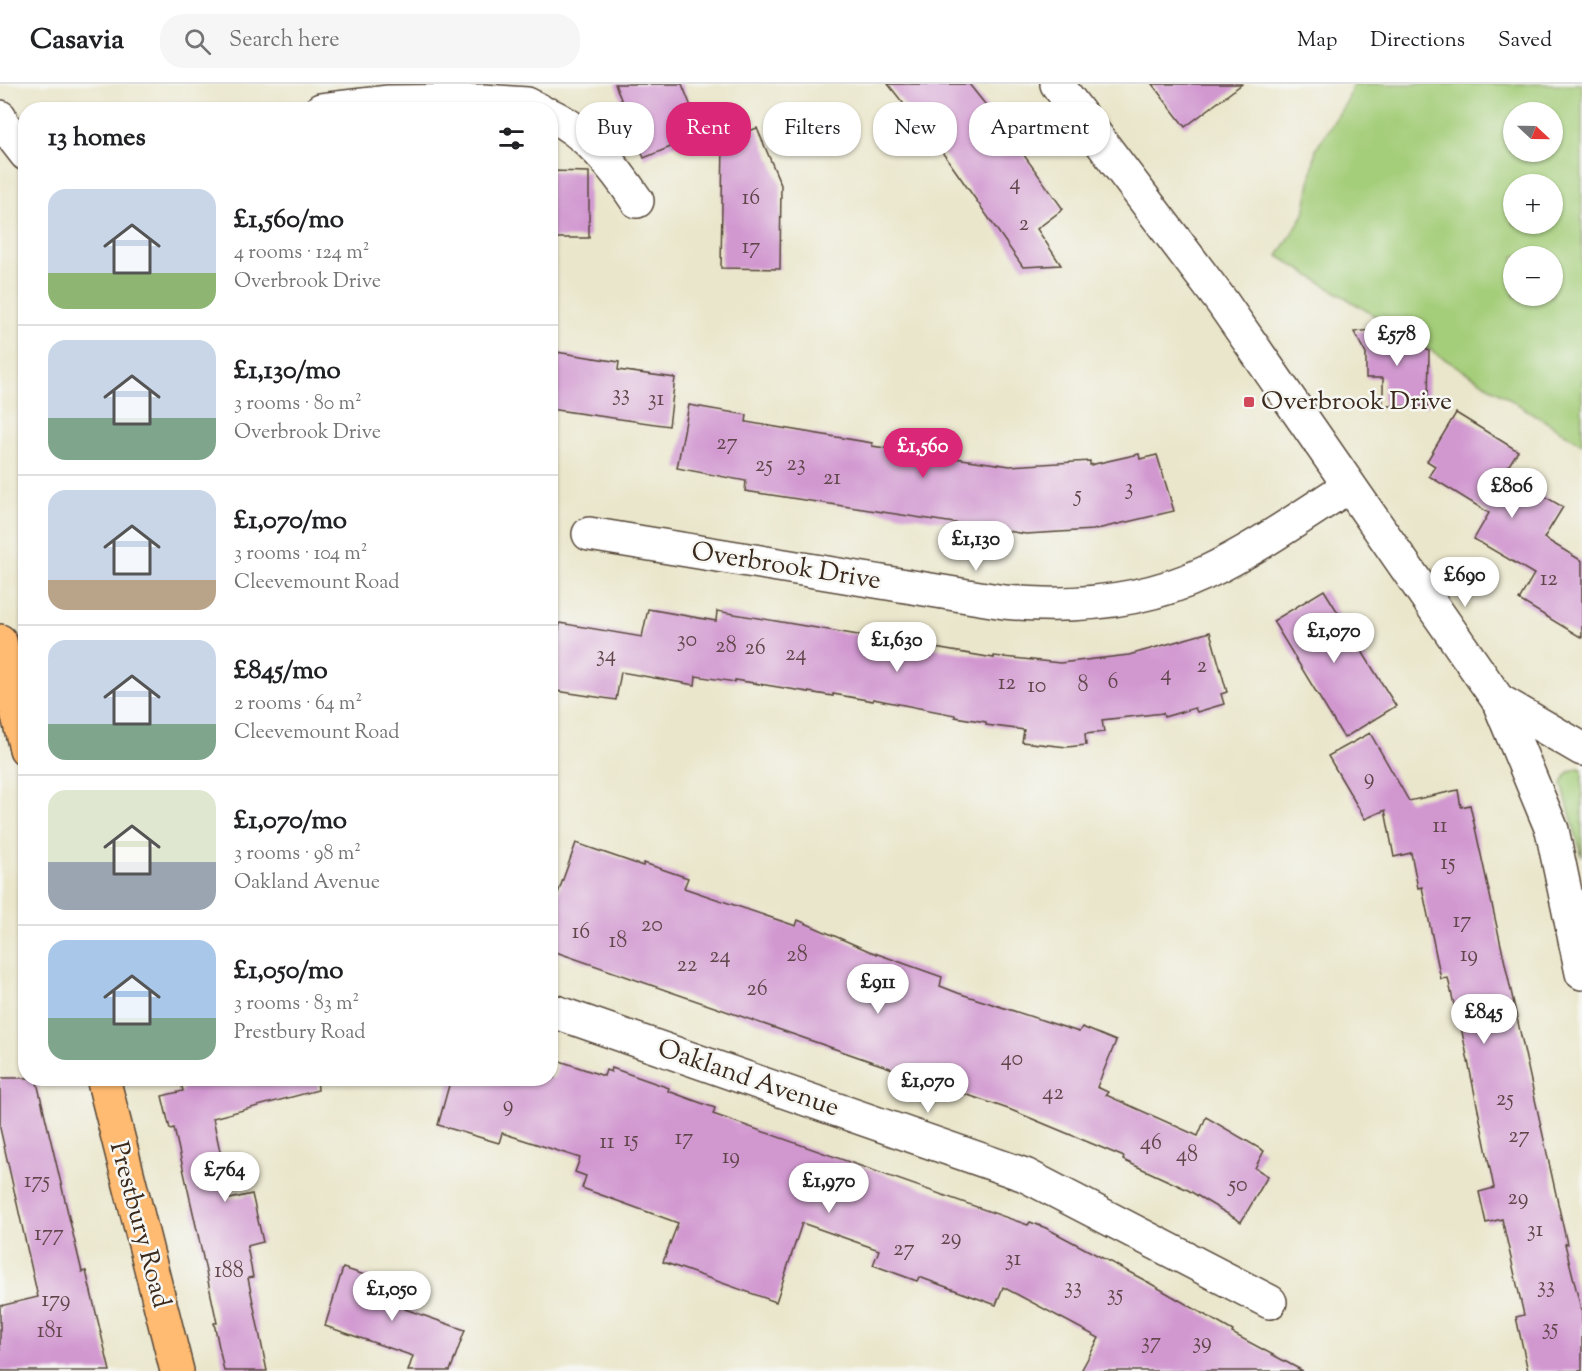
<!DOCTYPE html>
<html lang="en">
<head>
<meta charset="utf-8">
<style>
  body { margin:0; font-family:"Sorts Mill Goudy",serif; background:#f6f6f6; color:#202124; height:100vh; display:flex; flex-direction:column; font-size:22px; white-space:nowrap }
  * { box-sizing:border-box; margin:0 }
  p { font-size:20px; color:#757577 }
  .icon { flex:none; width:33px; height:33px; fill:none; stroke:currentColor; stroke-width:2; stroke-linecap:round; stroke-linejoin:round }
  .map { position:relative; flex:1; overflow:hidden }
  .sheet { position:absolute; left:18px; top:18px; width:540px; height:984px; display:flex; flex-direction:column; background:#fff; border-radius:24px; box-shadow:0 2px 4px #0004 }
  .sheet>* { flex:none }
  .banner { position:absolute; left:576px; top:18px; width:570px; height:54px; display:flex; gap:12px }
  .needle { width:39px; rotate:112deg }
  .fabs { position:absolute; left:1503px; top:18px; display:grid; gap:12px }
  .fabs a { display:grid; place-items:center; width:60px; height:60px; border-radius:50%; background:#fff; box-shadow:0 2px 4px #0004; font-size:30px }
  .price { position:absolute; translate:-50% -51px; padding:0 14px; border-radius:21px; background:#fff; color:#222; font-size:20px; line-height:39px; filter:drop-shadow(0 2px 3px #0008) }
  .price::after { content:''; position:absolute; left:50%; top:36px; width:18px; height:14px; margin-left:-9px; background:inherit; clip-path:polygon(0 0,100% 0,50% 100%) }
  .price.on { background:#db2777; color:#fff }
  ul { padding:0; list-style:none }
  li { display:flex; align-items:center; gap:18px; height:150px; padding:0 30px }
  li+li { border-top:2px solid #e0e0e0 }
  li span { display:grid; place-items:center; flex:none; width:168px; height:120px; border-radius:18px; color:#555 }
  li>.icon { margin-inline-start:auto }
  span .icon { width:72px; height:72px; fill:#fffc; stroke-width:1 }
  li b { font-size:26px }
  h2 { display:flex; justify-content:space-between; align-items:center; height:72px; padding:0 30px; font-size:26px }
  .pill { padding:0 21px; border-radius:24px; background:#fff; box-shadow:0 2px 4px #0004; font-size:21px; line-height:54px }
  .pill.on { background:#db2777; color:#fff }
  header { display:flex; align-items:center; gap:36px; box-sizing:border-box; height:84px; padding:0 30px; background:#fff; border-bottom:2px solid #e0e0e0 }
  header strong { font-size:28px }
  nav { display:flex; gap:33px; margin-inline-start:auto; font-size:21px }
  .search { width:420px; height:54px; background:#f6f6f6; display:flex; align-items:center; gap:15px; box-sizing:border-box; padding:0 21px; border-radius:24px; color:#757577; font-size:22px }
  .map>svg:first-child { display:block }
  .green { fill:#a5ce7a; stroke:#707c4c; stroke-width:1.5; fill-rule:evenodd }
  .building { fill:#d198d0 }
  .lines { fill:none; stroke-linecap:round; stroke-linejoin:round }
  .minor-casing { stroke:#554638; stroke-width:36 }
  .major-casing { stroke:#554638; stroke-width:36 }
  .minor { stroke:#fff; stroke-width:33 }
  .major { stroke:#ffbb71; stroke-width:33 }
  .poi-dot { fill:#d1495b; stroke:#f6f6f2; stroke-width:2 }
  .labels { text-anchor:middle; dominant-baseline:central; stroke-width:5; stroke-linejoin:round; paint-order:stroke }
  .number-label { font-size:22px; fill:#60464a }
  .poi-label { font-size:26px; fill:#3b2a1e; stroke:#f6f6f2; text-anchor:start }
  .street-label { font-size:26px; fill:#3b2a1e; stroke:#f6f6f2 }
</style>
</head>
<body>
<header>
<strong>Casavia</strong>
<div class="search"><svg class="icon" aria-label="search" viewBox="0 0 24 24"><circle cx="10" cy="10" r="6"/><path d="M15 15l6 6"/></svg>Search here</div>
<nav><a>Map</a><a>Directions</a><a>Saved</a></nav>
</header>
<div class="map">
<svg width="1582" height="1287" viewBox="0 0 1582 1287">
  <rect width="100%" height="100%" fill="#f6f6f2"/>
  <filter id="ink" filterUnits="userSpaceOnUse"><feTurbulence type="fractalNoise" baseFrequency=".0167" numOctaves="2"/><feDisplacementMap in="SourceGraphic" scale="12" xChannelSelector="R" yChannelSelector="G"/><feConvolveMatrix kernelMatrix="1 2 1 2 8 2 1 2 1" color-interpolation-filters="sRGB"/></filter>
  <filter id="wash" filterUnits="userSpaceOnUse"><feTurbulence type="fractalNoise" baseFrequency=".008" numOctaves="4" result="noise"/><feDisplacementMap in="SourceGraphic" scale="24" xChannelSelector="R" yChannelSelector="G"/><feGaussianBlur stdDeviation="1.35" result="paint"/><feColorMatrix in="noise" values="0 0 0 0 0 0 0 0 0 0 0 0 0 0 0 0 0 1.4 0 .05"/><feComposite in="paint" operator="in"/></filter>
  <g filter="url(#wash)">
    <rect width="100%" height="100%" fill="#eae6cb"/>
    <g class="green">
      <path d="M1353,0H1582V360L1278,172L1304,130L1316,65L1347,17ZM1552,28V68H1514V28ZM1552,100V140H1514V100ZM1514,172H1552V212H1514Z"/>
      <path d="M1578,684L1582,685V773L1562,700C1565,691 1568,687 1578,684Z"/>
    </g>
    <g id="blocks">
      <g class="building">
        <path d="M615,0H682L702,50L644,74Z"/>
        <path d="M888,0H969L1005,45L1063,125L1037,145L1061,181L1023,183L948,76Z"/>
        <path d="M1152,0H1242L1185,43Z"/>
        <path d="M757,44L781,101L780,185L721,184L723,57Z"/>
        <path d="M550,87L589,88V154H550Z"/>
        <path d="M1380,245L1395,246L1429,267L1428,322H1383V294H1366V270L1354,248Z"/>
        <path d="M550,267L619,278L618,286L675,294L669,342L550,325Z"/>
        <path d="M689,321L747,331L746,338L872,359V362L1010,382L1090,377V381L1139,370L1140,375L1157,371L1174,427L1093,446L1026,450L745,407L746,397L677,384Z"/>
        <path d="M1456,329L1518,367L1504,389L1563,423L1544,454L1582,477V554L1519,516L1534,490L1474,455L1489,429L1429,392L1435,382L1427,377Z"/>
        <path d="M1324,506L1396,622L1344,654L1273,537Z"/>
        <path d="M648,525L716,537L717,527L994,574V572L1060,579L1129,571L1210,548L1227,608L1221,610L1224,620L1197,628L1195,624L1164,633L1163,629L1102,636L1104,648L1085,650L1086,661L1067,663L1022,658L1024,646L986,641V638L955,633V631L873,615V617L833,610V612L735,596V598L696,592L695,601L621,588L616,616L550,606V592L560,539L642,553Z"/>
        <path d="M1370,649L1409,717L1458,706L1461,723L1470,721L1567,1160H1565L1582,1229V1287H1528L1516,1233L1524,1231L1502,1135L1486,1139L1479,1108L1494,1104L1459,933L1457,934L1448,894L1441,895L1422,803L1418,804L1411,769L1394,773L1385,726L1365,735L1328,672Z"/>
        <path d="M576,759L643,782L644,779L688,794L684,804L796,842L798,836L869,867L942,893L940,902L958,909L1079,948L1082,943L1116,957L1097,1003L1108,1008L1106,1011L1198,1052L1206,1033L1264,1067L1255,1084L1268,1092L1241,1138L1188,1106L1123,1076L1124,1073L1011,1026L550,866V810L557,812Z"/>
        <path d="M560,977L604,992L606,986L611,988L612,984L669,1004L668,1007L715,1024L713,1030L1028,1141L1030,1138L1046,1144L1146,1197L1233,1247L1232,1249L1303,1287H1081L1099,1254L1003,1203L996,1221L919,1193L917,1197L873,1181L879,1166L802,1139L776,1218L663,1178L678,1139L582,1104L586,1092L575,1088L580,1074L502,1049L499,1059L438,1041L451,994H554Z"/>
        <path d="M0,994H36L82,1188L86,1187L110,1287H0V1222L38,1213L0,1044Z"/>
        <path d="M180,994H317L318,1006L213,1034L230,1115L252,1110L263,1158L247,1162L253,1193L248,1194L267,1287H224L214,1239H217L199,1155L174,1044L170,1045L162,1012L183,1007Z"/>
        <path d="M343,1184L411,1206L405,1225L465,1246L450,1287H408L413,1272L325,1242Z"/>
      </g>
    </g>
  </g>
  <g filter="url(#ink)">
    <use href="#blocks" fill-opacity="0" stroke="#554638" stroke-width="1.5"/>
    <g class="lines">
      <defs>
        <g id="minor">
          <path d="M1057,0L1222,218L1498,616L1552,746L1582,889"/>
          <path d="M321,26L389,18L483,17L527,20L539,26"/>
          <path d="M550,31C587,48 615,84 637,117"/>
          <path d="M0,33L2,39L26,70"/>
          <path d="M589,450L1004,518C1072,524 1142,519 1205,489C1256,465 1302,432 1349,402"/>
          <path d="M1498,616L1582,665"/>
          <path d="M550,926L1025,1091L1270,1218"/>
        </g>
        <g id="major">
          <path d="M0,557L26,665"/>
          <path d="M103,994L177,1287"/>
        </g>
      </defs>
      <use href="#minor" class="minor-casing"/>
      <use href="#major" class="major-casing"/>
      <use href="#minor" class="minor"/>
      <use href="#major" class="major"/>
    </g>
  </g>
  <rect class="poi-dot" x="1243" y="312" width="12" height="12" rx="3"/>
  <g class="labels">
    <g class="number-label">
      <text x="1015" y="100">4</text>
      <text x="751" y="115">16</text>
      <text x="1024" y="141">2</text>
      <text x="751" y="164">17</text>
      <text x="621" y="311">33</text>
      <text x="656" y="316">31</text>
      <text x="727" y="360">27</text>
      <text x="796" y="381">23</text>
      <text x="764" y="382">25</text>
      <text x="832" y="395">21</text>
      <text x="1129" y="405">3</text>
      <text x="1078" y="412">5</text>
      <text x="1549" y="496">12</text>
      <text x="687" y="557">30</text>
      <text x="726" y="563">28</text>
      <text x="755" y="565">26</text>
      <text x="796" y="571">24</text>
      <text x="606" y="572">34</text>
      <text x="1202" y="583">2</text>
      <text x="1166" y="591">4</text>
      <text x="1113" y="599">6</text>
      <text x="1007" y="600">12</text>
      <text x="1083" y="602">8</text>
      <text x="1037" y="603">10</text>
      <text x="1369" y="695">9</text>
      <text x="1440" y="743">11</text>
      <text x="1448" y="780">15</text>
      <text x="1462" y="838">17</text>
      <text x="652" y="842">20</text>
      <text x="581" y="849">16</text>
      <text x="618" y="858">18</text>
      <text x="797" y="872">28</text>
      <text x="1469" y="872">19</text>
      <text x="720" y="873">24</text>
      <text x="687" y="882">22</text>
      <text x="757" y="906">26</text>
      <text x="1012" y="976">40</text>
      <text x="1053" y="1010">42</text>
      <text x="1505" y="1016">25</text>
      <text x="508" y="1022">9</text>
      <text x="1519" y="1053">27</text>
      <text x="684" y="1055">17</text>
      <text x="631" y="1057">15</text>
      <text x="607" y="1059">11</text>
      <text x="1151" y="1060">46</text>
      <text x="1187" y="1072">48</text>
      <text x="731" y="1074">19</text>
      <text x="37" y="1098">175</text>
      <text x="1238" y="1102">50</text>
      <text x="1518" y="1115">29</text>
      <text x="1535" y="1147">31</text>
      <text x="49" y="1151">177</text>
      <text x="951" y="1155">29</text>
      <text x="904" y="1166">27</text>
      <text x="1013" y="1176">31</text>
      <text x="229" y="1188">188</text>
      <text x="1546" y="1203">33</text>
      <text x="1073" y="1204">33</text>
      <text x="1115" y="1211">35</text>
      <text x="56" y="1217">179</text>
      <text x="1550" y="1245">35</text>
      <text x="50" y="1248">181</text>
      <text x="1151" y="1259">37</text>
      <text x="1202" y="1259">39</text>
    </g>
    <g class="poi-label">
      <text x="1261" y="318">Overbrook Drive</text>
    </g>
    <g class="street-label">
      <text transform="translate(786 483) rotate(9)">Overbrook Drive</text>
      <text transform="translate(748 995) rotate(19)">Oakland Avenue</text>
      <text transform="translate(139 1141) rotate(75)">Prestbury Road</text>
    </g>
  </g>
</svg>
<div class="fabs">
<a><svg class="needle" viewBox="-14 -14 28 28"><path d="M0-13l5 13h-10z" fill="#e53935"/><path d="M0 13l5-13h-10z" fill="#757577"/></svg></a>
<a>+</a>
<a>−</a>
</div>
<b class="price" style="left:1397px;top:283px">£578</b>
<b class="price on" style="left:923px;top:395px">£1,560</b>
<b class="price" style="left:1512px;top:435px">£806</b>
<b class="price" style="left:976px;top:488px">£1,130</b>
<b class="price" style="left:1465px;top:524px">£690</b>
<b class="price" style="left:1334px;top:580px">£1,070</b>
<b class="price" style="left:897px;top:589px">£1,630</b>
<b class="price" style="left:878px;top:931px">£911</b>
<b class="price" style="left:1484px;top:961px">£845</b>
<b class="price" style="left:928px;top:1030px">£1,070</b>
<b class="price" style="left:225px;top:1119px">£764</b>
<b class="price" style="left:829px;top:1130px">£1,970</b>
<b class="price" style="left:392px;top:1238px">£1,050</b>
<div class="banner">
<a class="pill">Buy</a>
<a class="pill on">Rent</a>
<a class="pill">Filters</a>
<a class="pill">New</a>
<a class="pill">Apartment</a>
</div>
<section class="sheet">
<h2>13 homes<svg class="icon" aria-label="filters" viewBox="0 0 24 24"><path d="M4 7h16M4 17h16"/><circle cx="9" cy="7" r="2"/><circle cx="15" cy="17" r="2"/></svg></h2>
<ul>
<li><span style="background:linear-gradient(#c9d6e8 70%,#8fb573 0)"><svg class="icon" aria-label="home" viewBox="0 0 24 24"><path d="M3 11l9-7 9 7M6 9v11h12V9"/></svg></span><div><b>£1,560/mo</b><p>4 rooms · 124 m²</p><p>Overbrook Drive</p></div></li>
<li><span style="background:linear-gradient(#c9d6e8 65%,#7fa58c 0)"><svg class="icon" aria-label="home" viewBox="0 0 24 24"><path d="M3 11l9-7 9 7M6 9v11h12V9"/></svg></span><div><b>£1,130/mo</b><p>3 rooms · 80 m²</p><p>Overbrook Drive</p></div></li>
<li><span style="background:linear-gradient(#c9d6e8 75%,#b9a48a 0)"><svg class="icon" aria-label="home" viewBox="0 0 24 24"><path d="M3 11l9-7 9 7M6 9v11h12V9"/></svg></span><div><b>£1,070/mo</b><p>3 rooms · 104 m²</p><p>Cleevemount Road</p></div></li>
<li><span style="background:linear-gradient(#c9d6e8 70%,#7fa58c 0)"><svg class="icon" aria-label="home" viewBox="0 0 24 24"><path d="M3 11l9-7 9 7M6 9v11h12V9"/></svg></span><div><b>£845/mo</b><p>2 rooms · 64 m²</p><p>Cleevemount Road</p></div></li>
<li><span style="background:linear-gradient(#dfe7d0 60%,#9aa5b1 0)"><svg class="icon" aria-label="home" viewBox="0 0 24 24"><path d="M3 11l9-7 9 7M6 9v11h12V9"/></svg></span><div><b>£1,070/mo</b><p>3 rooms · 98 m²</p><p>Oakland Avenue</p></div></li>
<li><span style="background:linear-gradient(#a9c7e8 65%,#7fa58c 0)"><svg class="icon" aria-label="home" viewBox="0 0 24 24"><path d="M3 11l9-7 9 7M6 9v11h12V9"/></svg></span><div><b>£1,050/mo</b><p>3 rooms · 83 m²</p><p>Prestbury Road</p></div></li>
</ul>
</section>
</div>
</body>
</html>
